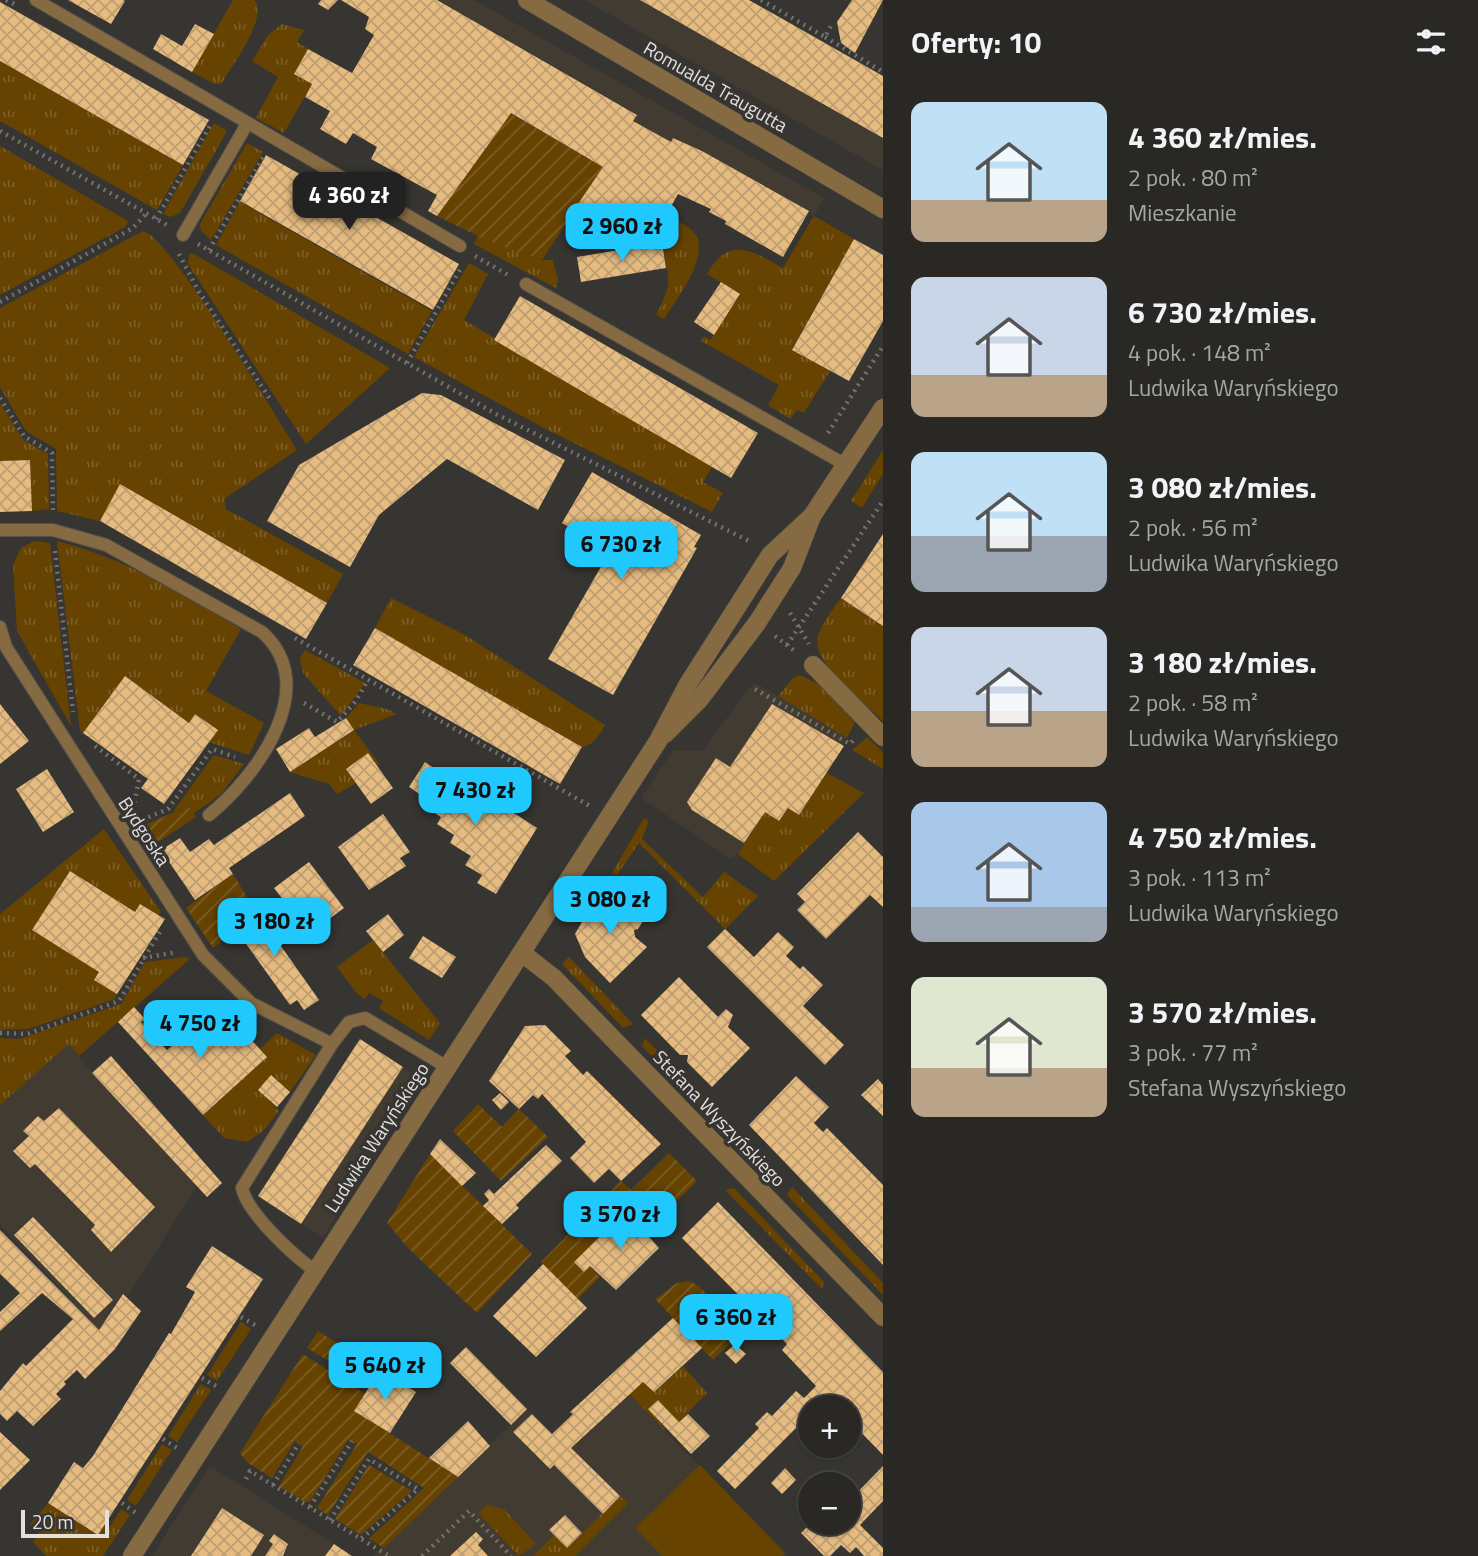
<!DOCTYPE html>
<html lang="pl">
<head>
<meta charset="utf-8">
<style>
  body { margin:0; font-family:"Titillium Web",sans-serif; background:#31302d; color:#f1f3f6; height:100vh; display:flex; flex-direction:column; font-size:26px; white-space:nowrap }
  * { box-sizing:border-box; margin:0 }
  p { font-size:23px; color:#a5a6a7 }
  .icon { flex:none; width:38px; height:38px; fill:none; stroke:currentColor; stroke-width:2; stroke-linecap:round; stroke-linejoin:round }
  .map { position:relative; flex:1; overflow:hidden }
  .panel { display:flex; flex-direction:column; background:#292825; width:595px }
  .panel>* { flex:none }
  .fabs { position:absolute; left:798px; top:1395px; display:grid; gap:14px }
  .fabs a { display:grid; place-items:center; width:63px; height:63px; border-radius:50%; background:#292825; box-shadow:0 2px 5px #0004,0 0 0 2px #454442; font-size:35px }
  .scale { position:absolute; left:21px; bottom:18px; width:88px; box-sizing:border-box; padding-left:7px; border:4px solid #e3e1df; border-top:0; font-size:19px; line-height:24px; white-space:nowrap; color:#e3e1df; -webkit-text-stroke:5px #373531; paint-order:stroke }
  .price { position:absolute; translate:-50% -60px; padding:0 16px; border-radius:14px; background:#1fc9fd; color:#111; font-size:23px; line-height:46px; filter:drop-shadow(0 2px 4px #0008) }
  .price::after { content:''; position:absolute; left:50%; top:42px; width:21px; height:16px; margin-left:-10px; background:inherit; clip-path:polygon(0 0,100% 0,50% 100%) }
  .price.current { background:#222; color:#fff }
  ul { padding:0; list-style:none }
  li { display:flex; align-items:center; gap:21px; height:175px; padding:0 28px }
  li span { display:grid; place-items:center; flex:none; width:196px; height:140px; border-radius:14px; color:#555 }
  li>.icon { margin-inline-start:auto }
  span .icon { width:84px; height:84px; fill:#fffc; stroke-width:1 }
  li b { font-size:30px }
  h2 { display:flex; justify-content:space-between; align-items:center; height:84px; padding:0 28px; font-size:30px }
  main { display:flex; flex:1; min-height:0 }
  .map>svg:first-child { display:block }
  .built { fill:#423b32 }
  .grass { fill:url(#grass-tufts) }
  .park { fill:#664301 }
  .garden { fill:url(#garden-furrows) }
  .building { fill:url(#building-cross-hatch) }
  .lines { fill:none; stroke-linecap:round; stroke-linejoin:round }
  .service-casing { stroke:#53514d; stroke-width:14 }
  .minor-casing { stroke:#53514d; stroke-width:19 }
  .tertiary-casing { stroke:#53514d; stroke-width:19 }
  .path { stroke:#74726f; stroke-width:4.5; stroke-dasharray:2 5; stroke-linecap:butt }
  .service { stroke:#866a41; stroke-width:12 }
  .minor { stroke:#866a41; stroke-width:18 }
  .tertiary { stroke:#866a41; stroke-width:18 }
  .labels { text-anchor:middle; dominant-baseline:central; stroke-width:7; stroke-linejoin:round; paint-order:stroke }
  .street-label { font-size:19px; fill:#e3e1df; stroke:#373531 }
</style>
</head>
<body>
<main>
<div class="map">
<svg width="883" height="1556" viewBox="0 0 883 1556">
  <defs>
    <pattern id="grass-tufts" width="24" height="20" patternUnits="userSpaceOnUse" patternTransform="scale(1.75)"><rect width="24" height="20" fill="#664301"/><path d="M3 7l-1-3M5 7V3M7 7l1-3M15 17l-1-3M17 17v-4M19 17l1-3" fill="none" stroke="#7c5e26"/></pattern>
    <pattern id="garden-furrows" width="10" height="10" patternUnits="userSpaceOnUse" patternTransform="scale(1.75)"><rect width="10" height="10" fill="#664301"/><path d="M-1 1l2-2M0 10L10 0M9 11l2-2" fill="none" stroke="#7c5e26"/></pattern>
    <pattern id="building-cross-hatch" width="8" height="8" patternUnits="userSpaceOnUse" patternTransform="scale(1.75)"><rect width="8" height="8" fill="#e5bb80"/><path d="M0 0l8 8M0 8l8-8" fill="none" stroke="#bd9d71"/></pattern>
  </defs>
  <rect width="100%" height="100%" fill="#373531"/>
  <g class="built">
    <path d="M437,0H474L824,198L814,216L703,151L674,138L671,142L633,121L637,114Z"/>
    <path d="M584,0H640L883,138V170Z"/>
    <path d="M754,682L847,738L799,815L779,821L765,813L738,854L731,859L641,798L673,750L702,751Z"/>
    <path d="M69,1043L92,1073L197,1186L127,1297L123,1294L99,1330L0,1224V1105Z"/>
    <path d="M403,1067L423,1081L323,1237L301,1224Z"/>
    <path d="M629,1394L787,1556H372L527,1409L569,1450Z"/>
    <path d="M210,1466L334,1544L352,1556H152Z"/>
  </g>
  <g class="grass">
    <path d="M233,0H255C267,21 233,63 222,83L215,84L192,72Z"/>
    <path d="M282,24L304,30L297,42L308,49L294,74L312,84L284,133L256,118L278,77L252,61L268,35Z"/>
    <path d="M0,61L183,165L157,210L0,121Z"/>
    <path d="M214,123L227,131L221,142L180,213L170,217L163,214Z"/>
    <path d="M247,143L263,152L211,240L201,231L200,224Z"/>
    <path d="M0,146L128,221L125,227L0,295Z"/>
    <path d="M240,202L432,311L408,354L216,245Z"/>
    <path d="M666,215C675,220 688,225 694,233C712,254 676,300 664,319L656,315C675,278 668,282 662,243L649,245Z"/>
    <path d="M814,216L854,239L792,349L830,371L804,413L797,410L790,419L768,405L779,385L701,341L704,336L710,340L740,295L707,274C729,235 753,251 783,268Z"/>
    <path d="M143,231C171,238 275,416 297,450L224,499L226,509L343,574L327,603L121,485L100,521L57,511L56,449L26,431L0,387V308Z"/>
    <path d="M478,235L542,260H553L558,280L556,288L474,244Z"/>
    <path d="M189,254H194L390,368L306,444L188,264Z"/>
    <path d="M469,263L488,274L464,320L712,467L703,482L723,493L712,512L542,427L414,357Z"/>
    <path d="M0,403L23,440L48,454L49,509L32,511L30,460L0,461Z"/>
    <path d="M883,450V474L862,508L851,501Z"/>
    <path d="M34,541L50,543L71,726L17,631L13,565L21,548Z"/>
    <path d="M57,541C125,558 181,594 241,629L206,691L264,723L249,755L209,742L217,731L196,714L189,723L125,676L83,733L80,730Z"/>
    <path d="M391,598L465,635L605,725C600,735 593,745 582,747L375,628Z"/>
    <path d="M841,598L883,626V721C866,704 810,662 818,636C822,623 833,609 841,598Z"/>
    <path d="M305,650L365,683L341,716L303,673L300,658Z"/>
    <path d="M799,675L819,684L855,722L847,738L778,696L793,678Z"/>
    <path d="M359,703L387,709L397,714L354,730L380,765L346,769L356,783L337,794L329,784L290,772L353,731L346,718Z"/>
    <path d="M867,737L883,752V769L852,750Z"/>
    <path d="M214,755L244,764L221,794L193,814L188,806L173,812Z"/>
    <path d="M827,773L864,793L774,881L738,854L765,812L779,821L788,808L799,815Z"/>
    <path d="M644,818L649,821L642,839L703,897L724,872L758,896L725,929L639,843L617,875L612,873Z"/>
    <path d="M104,829L161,912L159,915L141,904L135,912L70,871L33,930L99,972L95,980L117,994L115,999L28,1029L0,1030V914Z"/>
    <path d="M373,940L440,1023L429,1040L379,1008L383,1001L369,993L365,999L358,995L337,967Z"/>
    <path d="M185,957L190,959L79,1056L69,1044L0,1105V1038L19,1039L121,1004L145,962Z"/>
    <path d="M569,957L633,1024L623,1028L562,964Z"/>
    <path d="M277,1033L316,1055L290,1092L271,1076L258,1089L279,1111L263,1131L247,1142L224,1138L203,1115L267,1057L260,1049Z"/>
    <path d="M645,1038L720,1116L714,1121L642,1046Z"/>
    <path d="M737,1132L781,1177L774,1183L730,1138Z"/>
    <path d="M792,1187L883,1283V1295L787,1195Z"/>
    <path d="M734,1188L824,1282L822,1289L725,1190Z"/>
    <path d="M241,1322L251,1329L217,1381L207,1375Z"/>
    <path d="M683,1366L707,1393L679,1422L658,1400L649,1408L667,1432L629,1394L643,1382L654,1392Z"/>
    <path d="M201,1384L211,1390L177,1442L168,1436Z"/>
    <path d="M162,1444L172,1450L136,1506L127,1500Z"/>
    <path d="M620,1496L628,1503L575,1556H533L554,1535L567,1548Z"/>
    <path d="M48,1503L98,1535L106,1524L110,1526L121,1509L130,1515L103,1556H46L33,1542L40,1530L30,1524Z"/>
    <path d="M487,1505L504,1509L536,1544L519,1556L478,1513Z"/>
  </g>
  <path class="park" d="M700,1465L785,1553L782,1556H662L635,1528Z"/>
  <g class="garden">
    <path d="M510,113L603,167L542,260L486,240L437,216Z"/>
    <path d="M188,806L196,817L146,850L133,830Z"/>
    <path d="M233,874L250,902L235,911L244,924L213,948L186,908Z"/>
    <path d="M478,1104L502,1127L519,1109L548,1137L501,1181L453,1131Z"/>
    <path d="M669,1153L697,1181L653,1224L642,1214L635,1219L620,1217L575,1262L584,1272L590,1266L600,1277L578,1299L541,1262L621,1181L631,1190Z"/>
    <path d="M430,1154L532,1254L477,1313L409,1249L387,1223Z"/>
    <path d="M689,1281L699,1286L743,1330L713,1360L655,1299L677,1283Z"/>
    <path d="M318,1331L364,1360L354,1376L307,1348Z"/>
    <path d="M303,1354L365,1394L355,1411L458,1477L384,1548L369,1539L424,1488L368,1452L328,1515L317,1508L357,1444L348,1440L310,1502H304L279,1486L303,1446L295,1441L272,1478L248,1463L240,1453Z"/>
    <path d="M369,1465L412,1491L361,1535L335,1519Z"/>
  </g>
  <g class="building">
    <path d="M68,0H123L125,1L111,24Z"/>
    <path d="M321,0H338L328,10L318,4Z"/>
    <path d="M341,0H437L637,115L633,121L671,142L673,138L702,151L809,211L783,257L725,224L726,221L709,212L711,209L678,194L659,228L642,219L633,235L578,204L603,167L511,113L437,216L428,211L437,195L371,159L377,147L353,133L346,144L320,129L330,111L305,97L312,84L294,74L308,49L352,73L374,35L365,29L369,17Z"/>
    <path d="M640,0H749L883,76V138Z"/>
    <path d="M852,0H883L855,53L841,43L837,22Z"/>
    <path d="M0,2L209,120L183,165L0,61Z"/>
    <path d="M195,24L214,34L192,72L153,49L161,34L182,46Z"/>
    <path d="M266,155L459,264L433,310L240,201Z"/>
    <path d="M854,239L883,255V321L849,381L792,350Z"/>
    <path d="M662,243L666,268L581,282L577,257Z"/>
    <path d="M721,282L740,294L714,335L694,322Z"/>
    <path d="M520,296L758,433L731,478L494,340Z"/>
    <path d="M422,393L441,395L565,460L538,510L447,459L379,515L350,567L267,521L299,465Z"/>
    <path d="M30,460L32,511L0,512V461Z"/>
    <path d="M592,472L701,535L694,547L697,548L613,695L548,659L610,551L562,523Z"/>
    <path d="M120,484L327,603L306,639L100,521Z"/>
    <path d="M883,534V626L841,598Z"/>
    <path d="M375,628L582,747L560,784L353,665Z"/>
    <path d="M125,676L189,723L195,714L218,730L164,804L141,788L148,779L83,733Z"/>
    <path d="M0,704L29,741L0,764Z"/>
    <path d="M772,704L844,746L799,815L788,808L779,821L765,812L744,843L692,810L687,802L716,758L730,767Z"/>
    <path d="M346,718L354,730L290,772L276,749L309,728L315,737Z"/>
    <path d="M368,753L393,788L371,804L346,769Z"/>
    <path d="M425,762L499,812L503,806L537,828L496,894L477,883L482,875L465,865L471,856L450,843L454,835L437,824L441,817L423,806L427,799L409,787Z"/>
    <path d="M47,769L74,812L43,832L16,789Z"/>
    <path d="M290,793L305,816L229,868L233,874L195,900L161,850L180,838L190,852L209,839L214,845Z"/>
    <path d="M383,814L410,852L400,858L406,866L369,890L338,847Z"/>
    <path d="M858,832L883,857V907L870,895L826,939L797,910L805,902L797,894Z"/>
    <path d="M309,862L344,908L309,934L274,888Z"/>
    <path d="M70,871L135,912L140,904L165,919L117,994L94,980L99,972L32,930Z"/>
    <path d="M600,891L645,918L638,929L634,930L635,937L647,947L610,983L585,957L575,934Z"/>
    <path d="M250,902L319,1000L304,1010L297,1000L290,1005L236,930L244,924L235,911Z"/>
    <path d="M388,914L404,935L383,952L366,931Z"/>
    <path d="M725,929L754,957L778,932L794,947L786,956L800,969L803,966L823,985L803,1006L844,1045L825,1065L707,947Z"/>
    <path d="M423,936L456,957L442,978L409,958Z"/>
    <path d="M679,977L718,1017L726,1009L733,1015L728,1027L750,1048L712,1087L687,1062L688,1055H680L641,1015Z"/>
    <path d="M134,1007L145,1019L141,1022L167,1050L192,1027L208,1045L234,1021L267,1057L203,1115L118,1022Z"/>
    <path d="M545,1025L571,1051L565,1056L583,1075L587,1071L661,1144L621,1181L609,1169L594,1183L570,1158L586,1142L542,1094L538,1099L533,1095L519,1109L489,1081L525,1026Z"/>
    <path d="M360,1039L403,1067L301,1224L258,1196Z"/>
    <path d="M111,1056L222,1183L207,1197L92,1073Z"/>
    <path d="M271,1075L290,1092L277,1107L258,1090Z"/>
    <path d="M796,1076L829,1107L814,1123L823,1132L827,1128L883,1185V1265L749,1125Z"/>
    <path d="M878,1079L883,1085V1116L861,1095Z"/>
    <path d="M500,1093L509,1102L501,1110L492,1100Z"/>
    <path d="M59,1108L155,1207L111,1252L91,1230L95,1225L35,1164L30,1168L13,1151L29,1136L23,1131L38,1116L44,1121Z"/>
    <path d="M440,1139L476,1173L462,1186L430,1154Z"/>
    <path d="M546,1145L562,1161L516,1205L519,1208L502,1224L483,1206L489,1200L484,1194L489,1189L494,1194Z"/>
    <path d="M718,1202L883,1372V1455L849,1420V1407H810V1438L798,1426L735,1489L717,1471L759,1428L755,1424L767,1412L772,1416L796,1391L804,1398L816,1386L782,1350L787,1344L682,1238Z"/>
    <path d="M642,1214L653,1224L645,1232L659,1248L616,1290L590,1266L584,1272L574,1262L620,1217L635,1219Z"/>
    <path d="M33,1217L113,1300L94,1318L14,1235Z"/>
    <path d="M0,1230L99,1330L123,1294L141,1311L115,1349L85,1379L77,1370L64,1382L66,1384L56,1394L61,1399L33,1426L17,1411L7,1421L0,1414V1391L23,1363L26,1366L73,1319L42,1293L0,1331V1312L20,1293L0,1274Z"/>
    <path d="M212,1246L263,1279L98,1535L48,1503L74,1462L83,1468L93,1456L169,1333L171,1334L195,1292L186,1287Z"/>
    <path d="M543,1264L587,1308L536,1357L493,1316Z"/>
    <path d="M673,1318L702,1348L654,1392L643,1382L571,1448L620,1496L603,1514L554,1465L550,1469L513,1432L532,1414L552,1434L573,1414L570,1412Z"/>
    <path d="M735,1344L746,1354L736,1364L725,1353Z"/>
    <path d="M466,1347L527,1409L511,1425L450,1363Z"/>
    <path d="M380,1370L416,1392L390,1433L354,1411Z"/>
    <path d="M658,1400L679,1422L688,1414L710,1436L691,1454L648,1409Z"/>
    <path d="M468,1421L490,1446L458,1477L429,1458Z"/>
    <path d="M0,1432L30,1460L0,1490Z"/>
    <path d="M883,1466V1501L860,1525L883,1548V1556H864L856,1547L850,1553L841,1545L830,1556H824L801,1533L812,1522H849V1501Z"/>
    <path d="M785,1468L796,1480L782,1494L771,1483Z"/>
    <path d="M222,1508L264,1535L251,1556H191Z"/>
    <path d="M565,1515L582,1533L567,1548L549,1530Z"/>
    <path d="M476,1532L483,1539L478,1545L488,1556H450Z"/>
    <path d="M274,1534L288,1544L283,1556H265L273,1544L269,1541Z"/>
    <path d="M334,1544L352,1556H325Z"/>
  </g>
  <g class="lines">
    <defs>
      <g id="service">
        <path d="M36,0L460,246"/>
        <path d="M183,235L247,124"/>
        <path d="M526,284L846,465"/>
        <path d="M0,530H53L106,545L262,632C323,687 256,777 209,815"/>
        <path d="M0,627L6,647L203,955L251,1003L332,1044"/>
        <path d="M315,1271C293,1255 248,1214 242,1188L332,1044L349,1022L365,1018L447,1067"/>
      </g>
      <g id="minor">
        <path d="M813,665L883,737"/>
        <path d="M522,953L554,978L883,1317"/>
      </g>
      <g id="tertiary">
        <path d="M527,0L883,209"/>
        <path d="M665,734L699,700L757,623L792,568L812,516L883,408"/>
        <path d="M132,1556L658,741L688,684L770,555L812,516"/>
      </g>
    </defs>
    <use href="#service" class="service-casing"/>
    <use href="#minor" class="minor-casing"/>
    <use href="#tertiary" class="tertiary-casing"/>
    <g class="path">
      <path d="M6,0L18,6"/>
      <path d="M761,0L825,37L833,22"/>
      <path d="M825,37L883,72"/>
      <path d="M0,131L167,225"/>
      <path d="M156,219L211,124"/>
      <path d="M198,244L496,414L751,542"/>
      <path d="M209,250L265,154"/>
      <path d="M179,254L199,292L272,402"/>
      <path d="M475,256L510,276"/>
      <path d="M0,302L133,228L147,213"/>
      <path d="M407,363L462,266"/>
      <path d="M0,398L24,436L52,453L53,510"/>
      <path d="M828,433L883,346"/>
      <path d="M55,551L73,712"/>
      <path d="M790,613L809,644"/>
      <path d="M775,636L796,652"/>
      <path d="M295,638L590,806"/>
      <path d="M787,645L883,501"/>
      <path d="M755,689L850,744L855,738"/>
      <path d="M304,703L337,722L355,702L368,680"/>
      <path d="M95,746L139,779L133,809"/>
      <path d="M142,820L168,809L212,749L235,757"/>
      <path d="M143,958L177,952"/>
      <path d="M0,1033L27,1034L119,1001L162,928"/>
      <path d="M241,1317L255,1325"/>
      <path d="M202,1378L216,1386"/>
      <path d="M163,1439L177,1448"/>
      <path d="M246,1479L250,1471L389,1556"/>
      <path d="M273,1485L299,1443"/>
      <path d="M122,1503L136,1513"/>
      <path d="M310,1507L352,1441"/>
      <path d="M330,1520L369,1459L418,1489L361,1539"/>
      <path d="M422,1556L469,1511L511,1556"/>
    </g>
    <use href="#service" class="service"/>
    <use href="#minor" class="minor"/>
    <use href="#tertiary" class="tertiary"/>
  </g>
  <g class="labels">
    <g class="street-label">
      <text transform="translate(716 86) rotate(30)">Romualda Traugutta</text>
      <text transform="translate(145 831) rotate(57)">Bydgoska</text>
      <text transform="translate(720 1118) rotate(46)">Stefana Wyszyńskiego</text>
      <text transform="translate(376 1137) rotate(-57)">Ludwika Waryńskiego</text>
    </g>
  </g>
</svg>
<div class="fabs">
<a>+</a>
<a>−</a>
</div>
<div class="scale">20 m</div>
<b class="price current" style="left:349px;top:232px">4 360 zł</b>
<b class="price" style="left:622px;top:263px">2 960 zł</b>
<b class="price" style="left:621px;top:581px">6 730 zł</b>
<b class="price" style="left:475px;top:827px">7 430 zł</b>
<b class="price" style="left:610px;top:936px">3 080 zł</b>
<b class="price" style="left:274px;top:958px">3 180 zł</b>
<b class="price" style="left:200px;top:1060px">4 750 zł</b>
<b class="price" style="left:620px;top:1251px">3 570 zł</b>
<b class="price" style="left:736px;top:1354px">6 360 zł</b>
<b class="price" style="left:385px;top:1402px">5 640 zł</b>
</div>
<section class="panel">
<h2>Oferty: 10<svg class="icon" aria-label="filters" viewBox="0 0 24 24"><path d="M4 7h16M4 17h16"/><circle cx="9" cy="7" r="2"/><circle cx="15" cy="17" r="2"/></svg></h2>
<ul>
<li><span style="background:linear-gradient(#bfe0f5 70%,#b9a48a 0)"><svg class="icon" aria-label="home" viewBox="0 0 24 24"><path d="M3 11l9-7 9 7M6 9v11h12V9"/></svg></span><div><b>4 360 zł/mies.</b><p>2 pok. · 80 m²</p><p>Mieszkanie</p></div></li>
<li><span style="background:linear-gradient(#c9d6e8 70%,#b9a48a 0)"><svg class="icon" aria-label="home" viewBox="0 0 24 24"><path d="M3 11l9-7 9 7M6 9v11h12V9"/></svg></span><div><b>6 730 zł/mies.</b><p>4 pok. · 148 m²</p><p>Ludwika Waryńskiego</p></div></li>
<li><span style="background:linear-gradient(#bfe0f5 60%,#9aa5b1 0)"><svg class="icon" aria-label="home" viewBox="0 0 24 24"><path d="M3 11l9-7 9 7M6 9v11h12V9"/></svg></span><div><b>3 080 zł/mies.</b><p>2 pok. · 56 m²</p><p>Ludwika Waryńskiego</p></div></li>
<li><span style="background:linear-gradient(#c9d6e8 60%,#b9a48a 0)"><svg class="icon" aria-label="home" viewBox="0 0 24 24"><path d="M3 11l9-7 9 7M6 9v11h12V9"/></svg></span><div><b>3 180 zł/mies.</b><p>2 pok. · 58 m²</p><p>Ludwika Waryńskiego</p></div></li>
<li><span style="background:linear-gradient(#a9c7e8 75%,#9aa5b1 0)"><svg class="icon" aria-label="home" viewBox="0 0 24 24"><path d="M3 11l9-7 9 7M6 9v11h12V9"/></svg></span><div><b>4 750 zł/mies.</b><p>3 pok. · 113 m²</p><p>Ludwika Waryńskiego</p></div></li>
<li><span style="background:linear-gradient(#dfe7d0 65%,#b9a48a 0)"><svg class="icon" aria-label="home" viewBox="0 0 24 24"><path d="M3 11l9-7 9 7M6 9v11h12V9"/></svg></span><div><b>3 570 zł/mies.</b><p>3 pok. · 77 m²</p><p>Stefana Wyszyńskiego</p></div></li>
</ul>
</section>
</main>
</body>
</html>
